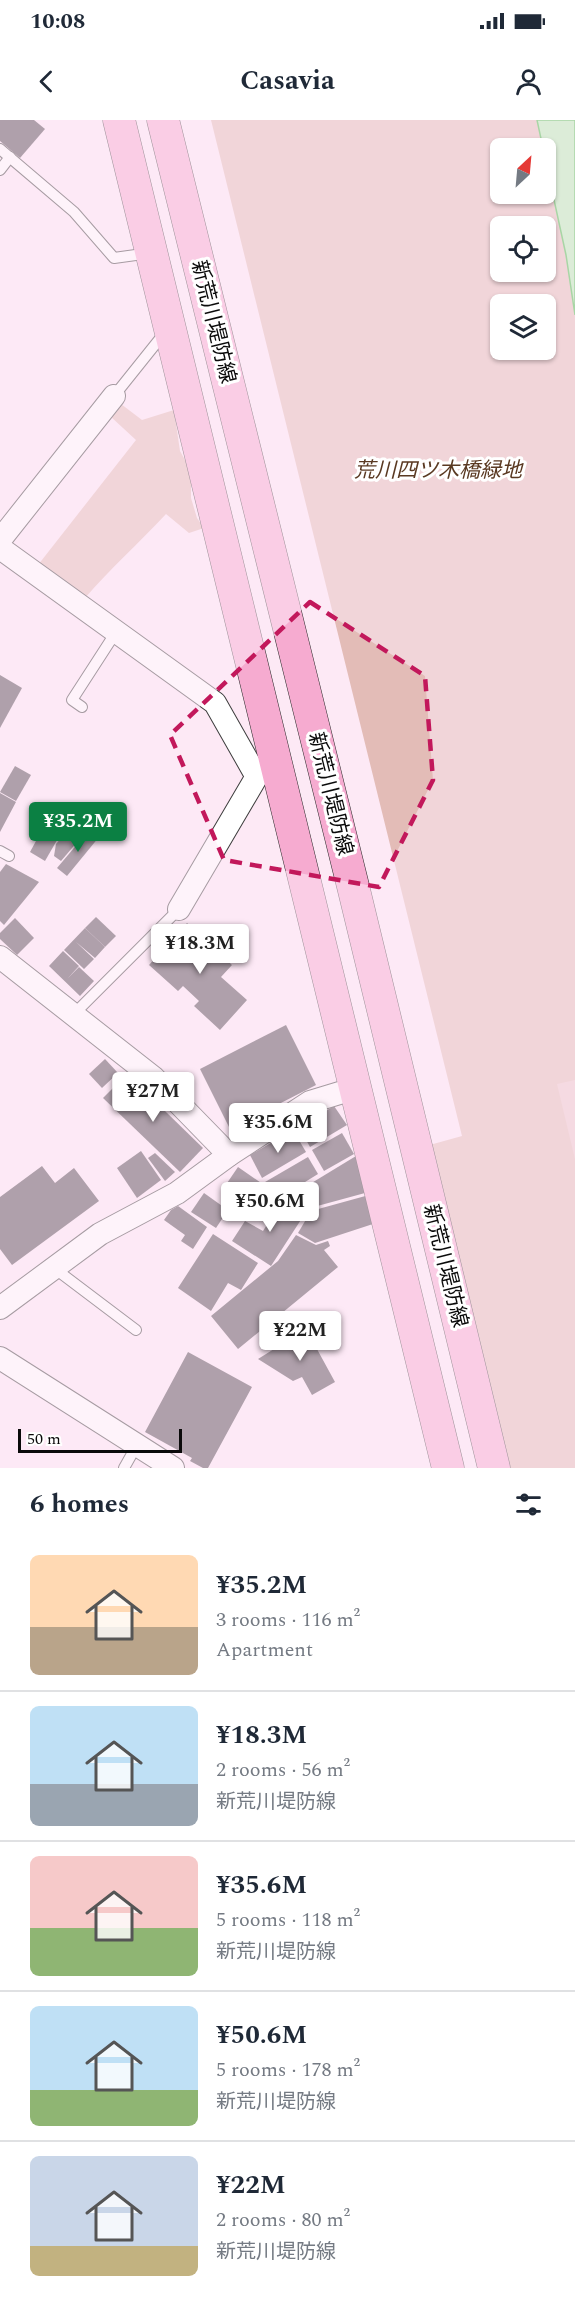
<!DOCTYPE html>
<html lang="en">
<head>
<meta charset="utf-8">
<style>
  body { margin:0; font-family:Spectral,"Noto Sans JP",serif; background:#f2f2f3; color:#1f2937; height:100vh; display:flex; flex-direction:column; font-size:22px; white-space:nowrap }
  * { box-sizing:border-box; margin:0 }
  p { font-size:20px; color:#747a83 }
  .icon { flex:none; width:33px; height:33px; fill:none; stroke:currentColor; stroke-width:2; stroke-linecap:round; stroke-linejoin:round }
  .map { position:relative; height:1348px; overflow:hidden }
  .side { display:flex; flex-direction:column; background:#fff; flex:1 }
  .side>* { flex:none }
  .needle { width:39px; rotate:26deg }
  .tools { position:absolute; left:490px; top:18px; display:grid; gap:12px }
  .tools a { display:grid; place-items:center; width:66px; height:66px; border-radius:9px; background:#fff; box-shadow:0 2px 4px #0004; font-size:30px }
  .scale { position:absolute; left:18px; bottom:15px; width:164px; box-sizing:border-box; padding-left:6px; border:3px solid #0a0a0a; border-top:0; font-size:16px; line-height:21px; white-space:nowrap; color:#0a0a0a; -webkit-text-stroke:4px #fff; paint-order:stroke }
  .price { position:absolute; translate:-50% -51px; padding:0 14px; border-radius:6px; background:#fff; color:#222; font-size:20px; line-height:39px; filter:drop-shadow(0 2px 3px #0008) }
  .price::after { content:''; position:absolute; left:50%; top:36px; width:18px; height:14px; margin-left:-9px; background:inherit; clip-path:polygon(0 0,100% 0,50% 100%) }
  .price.active { background:#0b8043; color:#fff }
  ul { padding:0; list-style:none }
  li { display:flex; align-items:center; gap:18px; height:150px; padding:0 30px }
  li+li { border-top:2px solid #e0e1e3 }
  li span { display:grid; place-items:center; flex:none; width:168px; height:120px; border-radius:9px; color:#555 }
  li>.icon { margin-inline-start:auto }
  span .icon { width:72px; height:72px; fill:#fffc; stroke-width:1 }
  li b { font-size:26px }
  h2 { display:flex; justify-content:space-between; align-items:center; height:72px; padding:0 30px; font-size:26px }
  .status { display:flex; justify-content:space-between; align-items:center; height:42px; padding:0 30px; background:#fff; direction:ltr }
  .status svg { height:16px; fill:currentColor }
  header { display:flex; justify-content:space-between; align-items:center; height:78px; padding:0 30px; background:#fff; font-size:27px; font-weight:700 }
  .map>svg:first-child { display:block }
  .green { fill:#e3bcb7; fill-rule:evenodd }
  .pitch { fill:#ebc8c9 }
  .water { fill:#b4efb3; stroke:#42be44; stroke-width:1.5 }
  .building { fill:#514851 }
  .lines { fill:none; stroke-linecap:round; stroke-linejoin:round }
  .lane-casing { stroke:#3d3d3d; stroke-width:12 }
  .street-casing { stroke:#3d3d3d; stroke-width:24 }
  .secondary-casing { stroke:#2c2c2c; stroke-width:33 }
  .lane { stroke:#fff; stroke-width:10 }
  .street { stroke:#fff; stroke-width:22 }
  .secondary { stroke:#f6abd0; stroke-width:32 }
  .marked { fill:none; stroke:#c2185b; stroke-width:4.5; stroke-dasharray:12 8; stroke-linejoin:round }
  .labels { text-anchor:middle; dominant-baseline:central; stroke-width:6; stroke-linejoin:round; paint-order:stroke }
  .street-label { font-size:21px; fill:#0a0a0a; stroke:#fff }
  .park-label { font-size:21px; font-style:italic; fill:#5a3922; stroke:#fff }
</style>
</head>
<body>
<div class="status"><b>10:08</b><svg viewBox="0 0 49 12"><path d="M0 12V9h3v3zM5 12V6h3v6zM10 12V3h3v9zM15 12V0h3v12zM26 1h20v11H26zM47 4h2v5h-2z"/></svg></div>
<header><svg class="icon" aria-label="back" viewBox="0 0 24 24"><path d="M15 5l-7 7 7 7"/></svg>Casavia<svg class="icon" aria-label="person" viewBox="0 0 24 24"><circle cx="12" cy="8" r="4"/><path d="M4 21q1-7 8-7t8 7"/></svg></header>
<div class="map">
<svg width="575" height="1348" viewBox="0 0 575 1348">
  <rect width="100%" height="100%" fill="#fde9f5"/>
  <g class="green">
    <path d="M211,0H537L543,28H501V74H546V43L566,135L575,195V1348H505L426,1026L462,1016ZM501,106H546V152H501ZM501,184H546V230H501Z"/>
    <path d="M121,284L142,300L174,290L180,331L186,342L191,355V378L197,398L204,408L189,413L166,394C139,423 110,449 85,478L38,445L136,320L110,296Z"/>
  </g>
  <path class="pitch" d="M575,960V1039L557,964Z"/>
  <path class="water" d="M537,0H575V195L566,135L546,43V28H543Z"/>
  <g class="building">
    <path d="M0,0H34L45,9L20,38L0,21Z"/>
    <path d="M0,555L22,568L0,608Z"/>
    <path d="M15,646L31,655L16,681L0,672Z"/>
    <path d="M0,673L16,682L0,712Z"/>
    <path d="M79,698L90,707L61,741L54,736L56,724Z"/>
    <path d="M48,699L64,708L45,741L30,732Z"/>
    <path d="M90,709L99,717L67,756L57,748Z"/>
    <path d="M6,744L39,762L4,805L0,801V752Z"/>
    <path d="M96,797L116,816L105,827L85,808Z"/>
    <path d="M15,798L34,818L17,835L0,819V813Z"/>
    <path d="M187,803L232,845L221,857L247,880L220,910L194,886L199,881L183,866L178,871L149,845Z"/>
    <path d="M85,808L105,827L95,838L76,822L94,839L84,849L64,830Z"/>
    <path d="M63,831L79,846L68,858L79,847L94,861L80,876L49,846Z"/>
    <path d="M286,905L316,965L230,1009L200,949Z"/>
    <path d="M105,939L118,953L102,968L89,954Z"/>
    <path d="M127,954L203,1028L180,1052L103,978Z"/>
    <path d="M334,986L347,1005L310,1027L299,1007Z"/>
    <path d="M293,1010L306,1032L262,1058L250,1035Z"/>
    <path d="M342,1013L354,1034L324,1051L312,1030Z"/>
    <path d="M141,1031L161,1060L137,1078L117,1048Z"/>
    <path d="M155,1033L175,1052L165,1061L148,1038Z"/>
    <path d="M356,1036L365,1073L310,1088L305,1067Z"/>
    <path d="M308,1037L318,1054L284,1075L265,1062Z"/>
    <path d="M42,1046L55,1063L74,1048L99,1081L12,1145L0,1129V1077Z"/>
    <path d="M238,1047L277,1074L262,1096L245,1085L246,1082L225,1066Z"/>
    <path d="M204,1073L225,1088L226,1093L216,1108L191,1092Z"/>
    <path d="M369,1075L376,1103L315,1123L298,1113L311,1091Z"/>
    <path d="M283,1079L306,1092L271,1146L232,1121L245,1101L263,1111Z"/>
    <path d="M178,1086L207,1107L193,1129L181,1121L185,1115L164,1100L171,1090Z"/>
    <path d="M213,1114L258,1143L241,1170L228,1163L211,1191L178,1168Z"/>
    <path d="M296,1115L316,1125L328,1121L330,1126L324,1130L338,1147L238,1229L211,1196L278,1141Z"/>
    <path d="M306,1209L335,1262L312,1275L302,1257L293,1261L258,1239Z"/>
    <path d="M188,1232L252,1267L208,1348H203L190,1341L192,1338L145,1312Z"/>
  </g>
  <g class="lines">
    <defs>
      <g id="lane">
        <path d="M0,29L74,92L114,138L150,133"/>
        <path d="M0,50L10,37"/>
        <path d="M114,276L166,211"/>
        <path d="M82,587L72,580L116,512"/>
        <path d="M0,731L9,736"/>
        <path d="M73,895L179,789"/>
        <path d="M54,1148L136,1210"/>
        <path d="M124,1348L137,1325"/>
      </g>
      <g id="street">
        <path d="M0,420L114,276"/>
        <path d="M0,428L215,583L253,650L260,651L277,646"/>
        <path d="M179,789L260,651"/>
        <path d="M0,837L154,958L229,1035"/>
        <path d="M0,1188L100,1114L177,1073L229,1035L310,982L356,968"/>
        <path d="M0,1238L173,1348"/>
      </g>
      <g id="secondary">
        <path d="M119,0L448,1348"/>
        <path d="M163,0L353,766L494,1348"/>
      </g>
    </defs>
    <use href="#lane" class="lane-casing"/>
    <use href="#street" class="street-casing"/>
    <use href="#secondary" class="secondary-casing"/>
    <use href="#lane" class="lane"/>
    <use href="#street" class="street"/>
    <use href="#secondary" class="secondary"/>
  </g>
  <path d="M0 0H575V1348H0ZM310,482L425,556L433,660L379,767L224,740L170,615Z" fill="#fde9f5" fill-opacity=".55" fill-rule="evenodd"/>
  <path class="marked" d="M310,482L425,556L433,660L379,767L224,740L170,615Z"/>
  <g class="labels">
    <g class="street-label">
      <text transform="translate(213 202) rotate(76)">新荒川堤防線</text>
      <text transform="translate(330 674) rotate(76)">新荒川堤防線</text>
      <text transform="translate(445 1146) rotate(76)">新荒川堤防線</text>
    </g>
    <g class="park-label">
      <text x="438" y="351">荒川四ツ木橋緑地</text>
    </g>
  </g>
</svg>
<div class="tools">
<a><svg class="needle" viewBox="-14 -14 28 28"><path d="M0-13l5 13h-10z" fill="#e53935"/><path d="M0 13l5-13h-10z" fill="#747a83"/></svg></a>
<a><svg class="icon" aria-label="locate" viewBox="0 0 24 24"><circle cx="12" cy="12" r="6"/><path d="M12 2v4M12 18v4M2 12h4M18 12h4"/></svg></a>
<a><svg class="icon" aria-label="layers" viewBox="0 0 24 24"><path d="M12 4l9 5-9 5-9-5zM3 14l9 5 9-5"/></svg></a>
</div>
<div class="scale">50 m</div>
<b class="price active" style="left:78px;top:733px">¥35.2M</b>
<b class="price" style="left:200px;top:855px">¥18.3M</b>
<b class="price" style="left:153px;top:1003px">¥27M</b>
<b class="price" style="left:278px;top:1034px">¥35.6M</b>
<b class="price" style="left:270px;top:1113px">¥50.6M</b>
<b class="price" style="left:300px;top:1242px">¥22M</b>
</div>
<section class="side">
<h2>6 homes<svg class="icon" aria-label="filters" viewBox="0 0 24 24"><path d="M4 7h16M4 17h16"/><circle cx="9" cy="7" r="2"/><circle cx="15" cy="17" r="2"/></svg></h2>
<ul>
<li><span style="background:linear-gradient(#ffd9b3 60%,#b9a48a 0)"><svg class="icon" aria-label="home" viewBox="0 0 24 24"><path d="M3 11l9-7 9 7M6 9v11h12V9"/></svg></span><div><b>¥35.2M</b><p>3 rooms · 116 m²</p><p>Apartment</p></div></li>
<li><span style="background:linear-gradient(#bfe0f5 65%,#9aa5b1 0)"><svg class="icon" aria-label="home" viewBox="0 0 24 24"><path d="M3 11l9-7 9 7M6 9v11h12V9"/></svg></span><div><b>¥18.3M</b><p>2 rooms · 56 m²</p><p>新荒川堤防線</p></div></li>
<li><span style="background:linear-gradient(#f6c9c9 60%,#8fb573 0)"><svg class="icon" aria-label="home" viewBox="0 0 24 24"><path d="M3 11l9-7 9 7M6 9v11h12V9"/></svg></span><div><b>¥35.6M</b><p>5 rooms · 118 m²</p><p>新荒川堤防線</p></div></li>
<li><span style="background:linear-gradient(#bfe0f5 70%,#8fb573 0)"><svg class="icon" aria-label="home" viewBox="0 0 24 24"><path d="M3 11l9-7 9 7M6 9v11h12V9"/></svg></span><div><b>¥50.6M</b><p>5 rooms · 178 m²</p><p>新荒川堤防線</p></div></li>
<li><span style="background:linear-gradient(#c9d6e8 75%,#c2b280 0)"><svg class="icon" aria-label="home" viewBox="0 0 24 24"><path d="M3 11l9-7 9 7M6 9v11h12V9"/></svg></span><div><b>¥22M</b><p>2 rooms · 80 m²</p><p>新荒川堤防線</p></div></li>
</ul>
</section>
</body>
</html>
